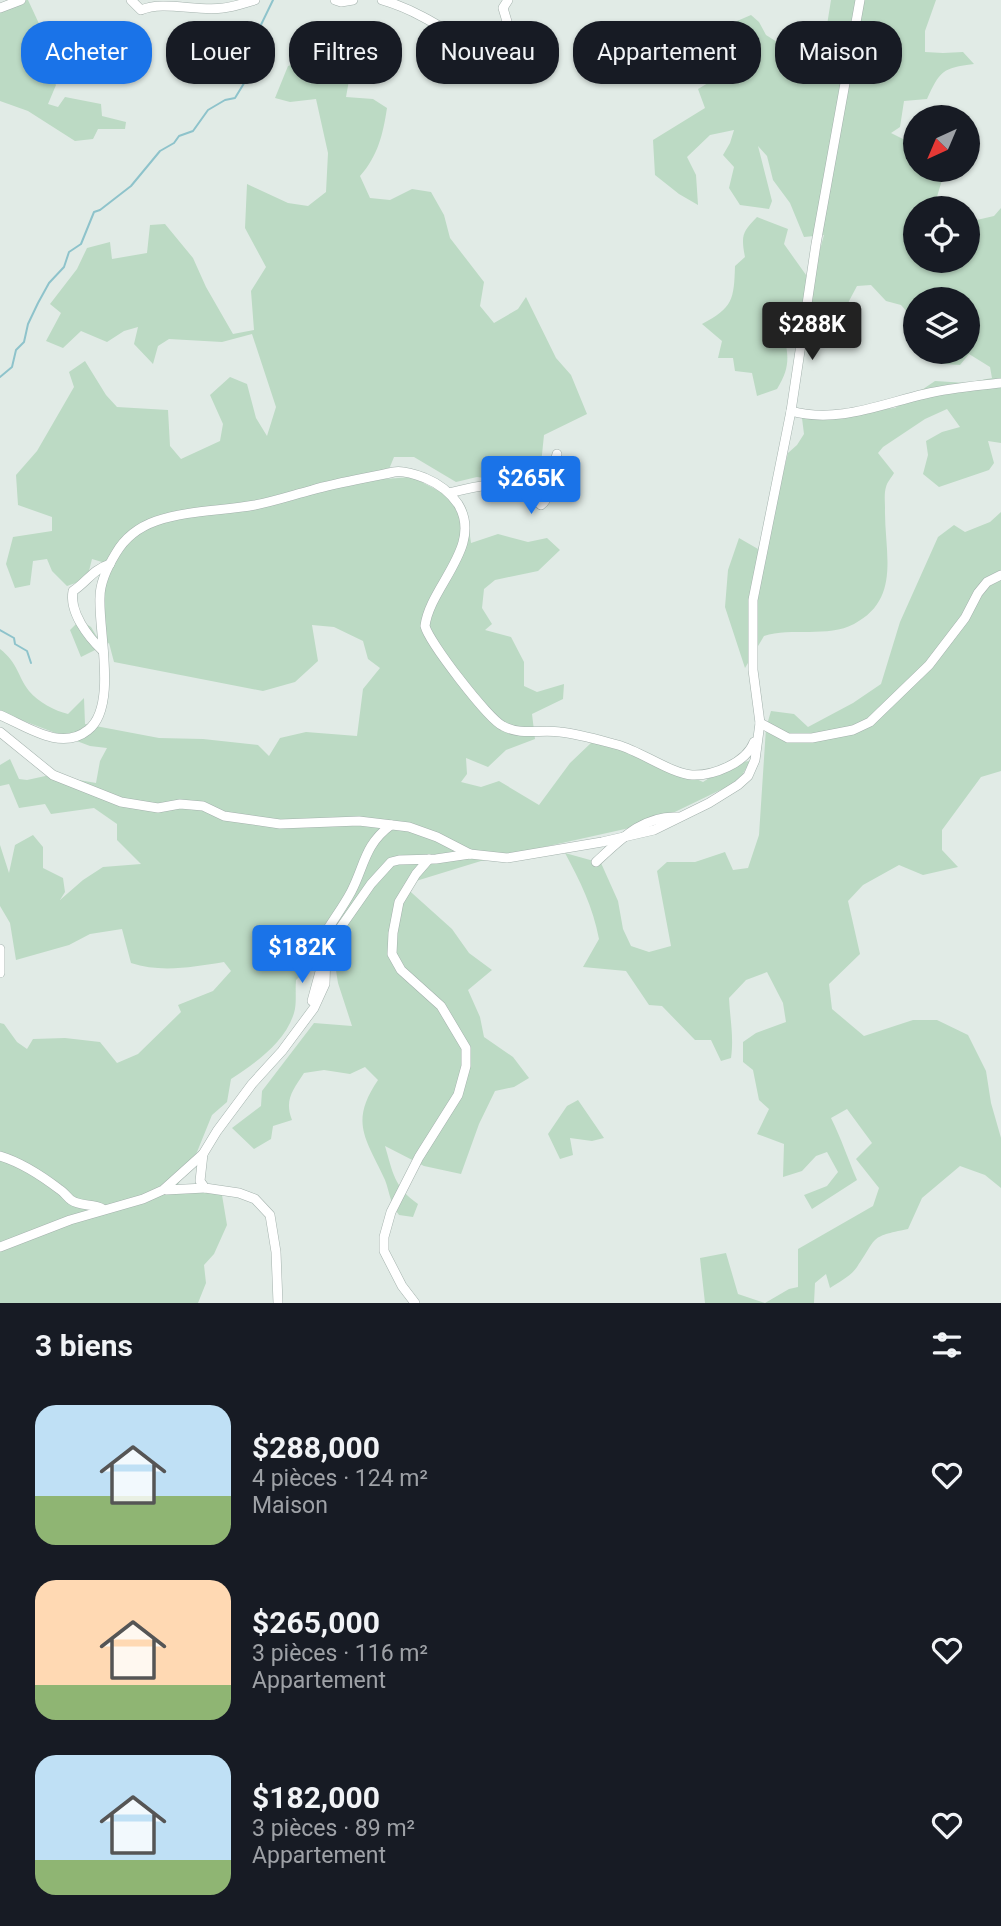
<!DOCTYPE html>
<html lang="fr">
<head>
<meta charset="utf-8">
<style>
  body { margin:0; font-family:Roboto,sans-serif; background:#20242c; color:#f1f3f6; height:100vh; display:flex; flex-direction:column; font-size:26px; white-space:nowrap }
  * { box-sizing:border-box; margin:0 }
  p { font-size:23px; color:#9ea1a6 }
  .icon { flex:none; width:38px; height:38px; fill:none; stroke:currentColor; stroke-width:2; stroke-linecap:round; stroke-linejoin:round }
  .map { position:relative; height:1303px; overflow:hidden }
  .panel { display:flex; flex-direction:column; background:#171b24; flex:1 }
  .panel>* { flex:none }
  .guide { position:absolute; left:21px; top:21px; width:959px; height:63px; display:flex; gap:14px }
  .needle { width:46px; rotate:224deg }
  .buttons { position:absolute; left:903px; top:105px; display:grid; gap:14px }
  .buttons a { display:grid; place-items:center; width:77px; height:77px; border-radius:50%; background:#171b24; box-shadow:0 2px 5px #0004; font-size:35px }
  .price { position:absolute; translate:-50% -60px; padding:0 16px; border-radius:7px; background:#1a73e8; color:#fff; font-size:23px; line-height:46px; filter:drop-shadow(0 2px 4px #0008) }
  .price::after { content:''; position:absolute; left:50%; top:42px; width:21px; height:16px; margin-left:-10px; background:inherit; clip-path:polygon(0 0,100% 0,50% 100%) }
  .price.current { background:#222; color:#fff }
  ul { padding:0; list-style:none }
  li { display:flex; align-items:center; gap:21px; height:175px; padding:0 35px }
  li span { display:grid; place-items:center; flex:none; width:196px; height:140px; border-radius:21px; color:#555 }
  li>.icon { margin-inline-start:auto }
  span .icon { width:84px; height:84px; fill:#fffc; stroke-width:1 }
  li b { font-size:30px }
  h2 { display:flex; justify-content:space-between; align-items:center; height:84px; padding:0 35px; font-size:30px }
  .pill { padding:0 24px; border-radius:28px; background:#171b24; box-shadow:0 2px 5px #0004; font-size:24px; line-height:63px }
  .pill.current { background:#1a73e8; color:#fff }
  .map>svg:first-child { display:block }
  .green { fill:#bcdac4 }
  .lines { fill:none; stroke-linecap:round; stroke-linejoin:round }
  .stream { stroke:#8ec3cb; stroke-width:2 }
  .minor-casing { stroke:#a4b2ad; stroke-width:10 }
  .minor { stroke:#fff; stroke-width:9 }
</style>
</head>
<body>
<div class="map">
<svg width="1001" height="1303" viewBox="0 0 1001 1303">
  <rect width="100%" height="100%" fill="#e1ebe6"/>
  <g class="green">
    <path d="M12,0H28L41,28L24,39V59L27,69L53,80L56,85L48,104L58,107L65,97L101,104L102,116L126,122L125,129H98L93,139L75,141L28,111L0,101V4Z"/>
    <path d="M831,0H936L925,31V52L943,53L963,52L974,64C942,68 940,71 927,99L904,101L900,127L891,133L915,145V170H938L942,180L936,200L946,208H915V261H968V222L994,216L1001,208V443L988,441L994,463L989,470L939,487L923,474L928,455L926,441L942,432L960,427L947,409L925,419L883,447L878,453L894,473C892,477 887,482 886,487C884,493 885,502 885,508C884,551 902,599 854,624C828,638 791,627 764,636L745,668L725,607L728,570L739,538L758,549L772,518L788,453L797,445L804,434L802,418H833L854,412L895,408L935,381L966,383L992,378L990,367L969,354L960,365L943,364L935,352H968V299H915V321L901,305L886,301L871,285L857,286L849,301L843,322L829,335L809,333V308H797L782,327C788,353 792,365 777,389L757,396L752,373L735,371L733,358H718L722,341L702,324C733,308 734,299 735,266L745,257C741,236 742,232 757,217L788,229L784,244L811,282L824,235L804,237L790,203L773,180L767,156L758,146L772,201L769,209L740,205L729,188L734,167L723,155L730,143L734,130L710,135L687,157L696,175L698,205L679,194L655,175L653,140L705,108L698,89L718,77H738L754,59L723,27L751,15L759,22L766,35L785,47L814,27L827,25Z"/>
    <path d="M307,60L351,69L346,97L373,99L387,108C383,134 378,156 360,176L370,198L390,200L412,189L431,192L444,215L450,238L484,282L480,306L494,323L518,309L526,297L556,358L571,375L587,414L544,435L538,493L525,489L512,475L499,480L477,477L456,482L414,457H394L385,479L412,477L439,491L466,508L471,543L498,534L528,542L547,538L560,550L538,571L495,580L484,589L482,608L492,624L485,630L511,637L524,662V686L537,692L564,684L563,699L532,714L535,739L506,750L488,767L466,758L467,774L461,782L481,787L499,781L539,805L570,763L592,742L645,756L703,782L732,763L750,761L739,781L652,823L481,861L403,885L452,929L469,953L492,970L468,990L480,1017L484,1037L513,1057L529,1078L514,1087L495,1091L479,1124L461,1174L424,1166L385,1146C393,1173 394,1187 418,1204L413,1217L399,1215C390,1204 390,1193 385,1180C366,1138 349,1123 378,1080L365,1067L350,1074L324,1070L304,1073C293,1090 284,1100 292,1120L273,1126L271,1139L254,1149L232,1128L261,1106L262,1091L314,1023L352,1026L338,983L335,964L318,959L296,980C295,991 297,1003 294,1013C285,1043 255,1063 231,1079L227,1102L212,1115L197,1152L176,1188L222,1195L227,1225L214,1254L204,1265L206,1283L198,1303H0V1023L4,1024L17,1042L27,1049L33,1039L65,1038L100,1042L117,1063L138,1054L181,1012L178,1005L213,991L231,971L224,962C193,967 161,973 131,963L122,929L90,934L69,945L16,960L10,923L0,906V845L9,873L15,845L33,835L43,847V868L63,878L65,892L60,900L83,880L103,867L141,864L117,840V824L94,808L51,814L45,804L19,808L9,784L0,786V765L10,759L19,779L27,780L50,775L96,783L100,761L107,748L90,746L0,712V649C18,663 17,675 29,691C38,702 55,711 68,714L84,698L85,724L159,738L203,739L258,745L269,756L280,738L306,732L357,736L363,689L380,668L368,659L363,641L334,627L312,625L318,661L295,682L263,691L114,662L109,643L81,657L70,630L80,620L91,627L97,637L96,591L102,562L92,559L87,579L67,586L52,571L47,559L33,561L30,585L15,588L6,564L13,537L52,531V517L18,505L16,475L37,451L74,387L69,372L85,361L106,395L117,407L168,410L170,446L181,459L220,441L223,424L210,395L230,377L247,384L256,418L267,436L276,407L252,334L222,342L169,339L158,346L153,364L134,344L138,327L124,331L107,342L81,331L63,348L46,341L61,313L50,304L77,269L87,248L110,242L112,259L147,253L150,225L165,224L193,258L206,287L233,334L254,330L251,291L266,267L245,228L247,184L288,203L308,206L326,192L328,153L316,99L290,102L275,98L288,66Z"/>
    <path d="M1001,512V771L981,777L942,830V850L958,867L923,875L899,865L863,885L848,901L860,954L829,984L832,1009L864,1036L913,1020H937L968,1035L986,1071L991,1103L1001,1138V1188L985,1175L960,1166L922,1198L908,1229C868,1237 878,1237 857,1267C851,1276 839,1282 830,1288L826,1274L815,1283L814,1303H705L700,1258L726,1253L738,1294L765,1303L789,1289L798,1287V1249L873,1206L879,1188L856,1159L872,1143L847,1109L831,1118C841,1138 848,1159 857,1180L812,1209L804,1195L827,1186L838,1172L827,1152L816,1156L802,1171L783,1177L784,1144L757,1134L769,1109L759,1100L753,1070L743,1062V1042L756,1033L786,1022L783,1003L767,972L746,980L729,998C730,1019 734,1037 731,1058L721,1061L711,1040H695L662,1006L649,1005L626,971L583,967L599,939C593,907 580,881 565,853L601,863L618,901L623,929L631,946L649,952L671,946L657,871L667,862H695L725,852L733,870L748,868L759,835L766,728L771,711L794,714L808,727L853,703L881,684L900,622L938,537L954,525L965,532L990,522Z"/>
    <path d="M578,1100L604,1138L592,1141L570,1138L573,1155L560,1159L548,1134L567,1106Z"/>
  </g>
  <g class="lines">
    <g class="stream">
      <path d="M0,377L12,367L16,350L24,342L28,324L38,303L49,283L64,267L69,252L81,244L94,212L100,210L131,186L160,151L174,143L179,136L193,131L208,110L225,100L235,98L246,80L257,42V33L273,0"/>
      <path d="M0,630L14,638L15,644L27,651L31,663"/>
    </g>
    <defs>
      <g id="minor">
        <path d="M131,0L141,10C163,0 197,12 223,8C234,7 244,3 255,0"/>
        <path d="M335,0L341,2L353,0"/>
        <path d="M382,0C396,4 410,10 423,17C450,31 481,55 511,35L503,8L508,0"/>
        <path d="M0,8L21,0"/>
        <path d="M791,411C837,424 881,404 925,394C950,388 976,386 1001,383"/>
        <path d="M449,493C469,488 506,478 525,490C532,494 535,501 541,505C552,498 553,467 557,454"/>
        <path d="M103,651C88,637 69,612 73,591C88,581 92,570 110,564"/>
        <path d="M0,715C26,726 61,752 88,730C118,707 98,630 100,597C100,581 108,566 116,553C126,536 139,527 156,521C188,510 223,511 255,505C275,501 293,495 312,490C339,482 367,478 394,472C403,470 417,475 425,478C437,483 450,492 458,504C484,546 430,586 425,626C429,642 488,719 503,726C521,736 541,729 560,732C579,734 599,740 618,745C640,751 672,774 692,775C713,776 746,763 754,742"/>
        <path d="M760,723L788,738H812L853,730L870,722L929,665L965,618L978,593L987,582L1001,575"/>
        <path d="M0,732L53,775L121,802L158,808L180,804L203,806L224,816L280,824L359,821L409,827L437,837L470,854"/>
        <path d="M596,862C620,840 643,815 678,817"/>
        <path d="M0,949V973"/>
        <path d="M325,952L323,944L324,935C333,920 343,907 351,892C365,865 364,845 391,825"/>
        <path d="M312,1001L321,968"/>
        <path d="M0,1156C20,1162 42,1176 59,1189C64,1192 67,1197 71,1200C81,1207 93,1203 103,1209"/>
        <path d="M166,1190L205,1188"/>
        <path d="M0,1247L70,1220L143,1199L163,1190L203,1154"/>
        <path d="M278,1303L276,1252L270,1215L255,1199L239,1193L205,1188L200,1181L203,1154L217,1131L252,1084L282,1051L314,1008L325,984L326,951L329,944L371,884L391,862L399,860L436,859L470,854L507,858L602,842L654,830L709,803L738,785L748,776L755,760L760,723L753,670V600L791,411L816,244L860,0"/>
        <path d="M415,1303L402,1286L384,1251V1237L391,1212L419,1157L458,1095L466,1066V1048L441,1006L401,970L392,954L393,933L399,902L416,874L429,859"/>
      </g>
    </defs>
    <use href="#minor" class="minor-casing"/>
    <use href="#minor" class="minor"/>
  </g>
</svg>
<div class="buttons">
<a><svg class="needle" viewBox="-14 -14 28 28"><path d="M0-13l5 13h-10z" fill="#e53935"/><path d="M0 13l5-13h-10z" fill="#9ea1a6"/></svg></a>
<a><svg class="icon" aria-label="locate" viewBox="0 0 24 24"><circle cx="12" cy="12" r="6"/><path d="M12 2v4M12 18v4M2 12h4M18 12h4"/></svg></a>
<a><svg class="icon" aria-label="layers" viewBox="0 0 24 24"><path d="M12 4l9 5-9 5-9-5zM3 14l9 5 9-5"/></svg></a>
</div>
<b class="price current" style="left:812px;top:362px">$288K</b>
<b class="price" style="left:531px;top:516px">$265K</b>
<b class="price" style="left:302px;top:985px">$182K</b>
<div class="guide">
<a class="pill current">Acheter</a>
<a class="pill">Louer</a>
<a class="pill">Filtres</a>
<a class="pill">Nouveau</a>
<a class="pill">Appartement</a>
<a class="pill">Maison</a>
</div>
</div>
<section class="panel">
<h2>3 biens<svg class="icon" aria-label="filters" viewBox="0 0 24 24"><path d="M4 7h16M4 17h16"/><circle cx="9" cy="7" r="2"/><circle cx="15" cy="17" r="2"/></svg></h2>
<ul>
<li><span style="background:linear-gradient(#bfe0f5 65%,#8fb573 0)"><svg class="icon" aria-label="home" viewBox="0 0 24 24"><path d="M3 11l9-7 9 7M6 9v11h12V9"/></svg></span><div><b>$288,000</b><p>4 pièces · 124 m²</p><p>Maison</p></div><svg class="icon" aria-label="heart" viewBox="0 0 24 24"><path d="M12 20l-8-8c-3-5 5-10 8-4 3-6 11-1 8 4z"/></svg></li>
<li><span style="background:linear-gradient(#ffd9b3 75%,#8fb573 0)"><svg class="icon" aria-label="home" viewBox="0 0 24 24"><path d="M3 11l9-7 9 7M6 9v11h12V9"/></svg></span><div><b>$265,000</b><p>3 pièces · 116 m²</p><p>Appartement</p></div><svg class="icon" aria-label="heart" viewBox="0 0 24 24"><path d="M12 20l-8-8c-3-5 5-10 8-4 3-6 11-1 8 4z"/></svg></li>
<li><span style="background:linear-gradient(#bfe0f5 75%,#8fb573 0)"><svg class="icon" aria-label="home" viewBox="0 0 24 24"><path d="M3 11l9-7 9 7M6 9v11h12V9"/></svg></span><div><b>$182,000</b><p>3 pièces · 89 m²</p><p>Appartement</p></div><svg class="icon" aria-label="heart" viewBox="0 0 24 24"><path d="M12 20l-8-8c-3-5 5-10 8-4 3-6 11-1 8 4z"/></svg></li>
</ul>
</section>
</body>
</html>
